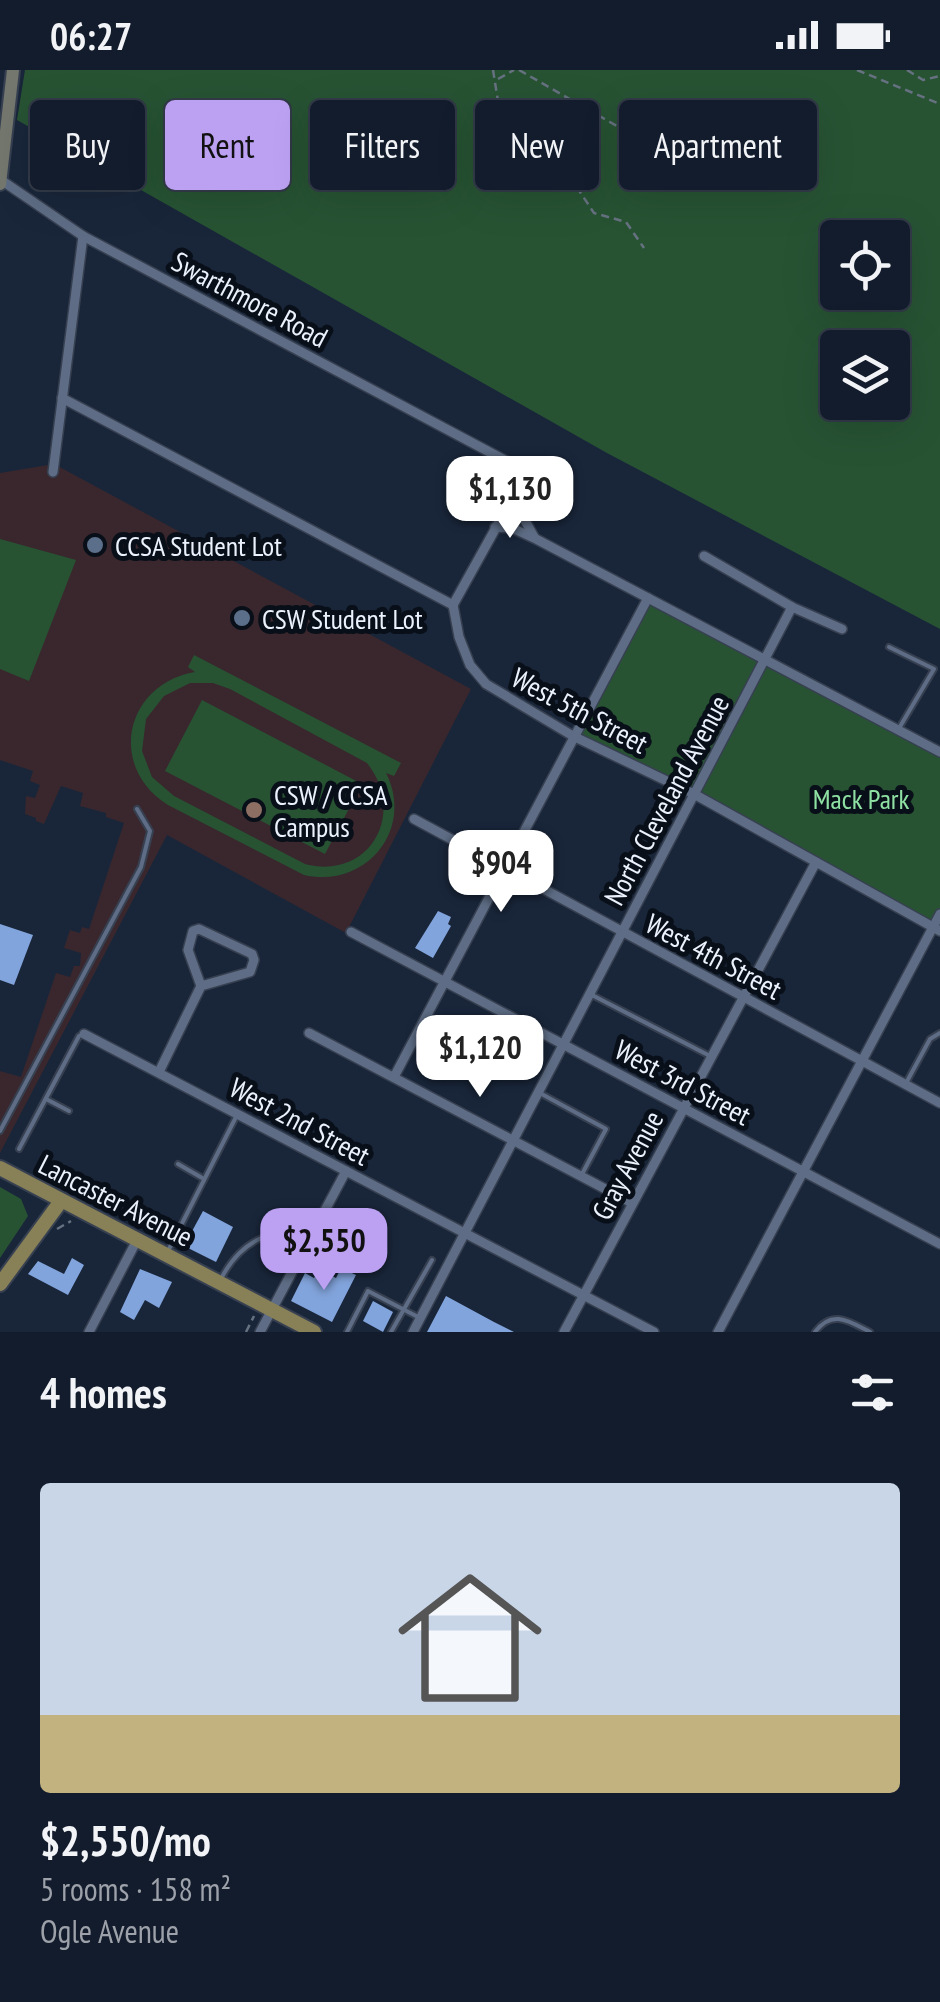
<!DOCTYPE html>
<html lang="en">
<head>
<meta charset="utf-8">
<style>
  body { margin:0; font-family:"PT Sans Narrow",sans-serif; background:#1c2534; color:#f1f3f6; height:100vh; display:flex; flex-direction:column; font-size:38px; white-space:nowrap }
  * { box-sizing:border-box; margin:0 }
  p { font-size:32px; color:#9da1a9 }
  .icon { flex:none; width:55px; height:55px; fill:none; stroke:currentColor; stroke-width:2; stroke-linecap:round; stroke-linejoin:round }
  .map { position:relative; height:1262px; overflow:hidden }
  .drawer { display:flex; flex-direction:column; background:#131c2c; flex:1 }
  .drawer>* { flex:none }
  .guide { position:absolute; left:30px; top:30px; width:880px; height:90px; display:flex; gap:20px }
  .tools { position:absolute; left:820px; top:150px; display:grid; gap:20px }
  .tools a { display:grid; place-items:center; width:90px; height:90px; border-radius:10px; background:#131c2c; box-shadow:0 10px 40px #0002,0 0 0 2px #323a48; font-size:50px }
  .price { position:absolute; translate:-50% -85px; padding:0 22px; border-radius:20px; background:#fff; color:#222; font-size:32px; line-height:65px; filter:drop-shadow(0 2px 5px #0008) }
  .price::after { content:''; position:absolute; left:50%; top:60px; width:30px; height:22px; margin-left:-15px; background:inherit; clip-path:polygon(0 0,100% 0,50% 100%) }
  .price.selected { background:#bca0f2; color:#111 }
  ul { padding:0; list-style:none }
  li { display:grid; align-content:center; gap:20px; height:530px; padding:0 40px }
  li span { display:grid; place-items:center; height:310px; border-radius:10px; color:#555 }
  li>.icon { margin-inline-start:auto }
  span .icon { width:180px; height:180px; fill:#fffc; stroke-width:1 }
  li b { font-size:42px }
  h2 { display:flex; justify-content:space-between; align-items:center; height:120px; padding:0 40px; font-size:42px }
  .tag { padding:0 35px; border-radius:10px; background:#131c2c; box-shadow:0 10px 40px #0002,0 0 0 2px #323a48; font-size:35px; line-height:90px }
  .tag.selected { background:#bca0f2; color:#111 }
  .status { display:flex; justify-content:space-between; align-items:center; height:70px; padding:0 50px; background:#131c2c; direction:ltr }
  .status svg { height:28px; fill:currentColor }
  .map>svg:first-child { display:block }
  .education { fill:#39272d }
  .green { fill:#275333; fill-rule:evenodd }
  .building { fill:#82a4dc }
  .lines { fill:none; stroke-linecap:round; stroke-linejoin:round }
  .lane-casing { stroke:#374051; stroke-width:8 }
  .street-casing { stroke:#374051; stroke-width:12 }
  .secondary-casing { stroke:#374051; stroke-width:16 }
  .primary-casing { stroke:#374051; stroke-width:18 }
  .path { stroke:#667181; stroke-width:2.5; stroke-dasharray:8 5; stroke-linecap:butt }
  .lane { stroke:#5e6d85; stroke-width:4 }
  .street { stroke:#5e6d85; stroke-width:9 }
  .secondary { stroke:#73776e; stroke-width:12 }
  .primary { stroke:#888057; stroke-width:14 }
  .service-dot { fill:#5c6f8a; stroke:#090f18; stroke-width:4 }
  .education-dot { fill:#8d6e63; stroke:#090f18; stroke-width:4 }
  .labels { text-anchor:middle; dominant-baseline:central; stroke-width:10; stroke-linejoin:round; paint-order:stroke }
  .street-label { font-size:28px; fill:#ebf2fd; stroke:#090f18 }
  .poi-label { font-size:28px; fill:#ebf2fd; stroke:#090f18; text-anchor:start }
  .park-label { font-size:28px; fill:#8ee1a2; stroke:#090f18 }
</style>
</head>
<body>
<div class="status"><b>06:27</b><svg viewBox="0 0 49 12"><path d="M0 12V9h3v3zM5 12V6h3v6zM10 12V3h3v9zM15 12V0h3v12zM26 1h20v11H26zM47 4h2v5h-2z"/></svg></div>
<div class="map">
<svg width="940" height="1262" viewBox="0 0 940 1262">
  <rect width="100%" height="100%" fill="#19263a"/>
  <path class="education" d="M54,394L471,619L346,863L167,765L0,1083V1001L21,1007L56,903L70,907L74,896H80L81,883L64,878L70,860L80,863L82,857L89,859L124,753L106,747V743L80,736L83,723L61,716L44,754L36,751V748L25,744L26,726L35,728L40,715L30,711L33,701L0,690V403Z"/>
  <g class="green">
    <path d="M25,0H940V559L607,383L17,50ZM838,168H892V222H838ZM838,278H892V332H838Z"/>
    <path d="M0,469L76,490L29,611L0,599Z"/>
    <path d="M648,528L940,682V844L933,857L694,724L573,666Z"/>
    <path d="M194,585L401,693L394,706L386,703C415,760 365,819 304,805L168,735C107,697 125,614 195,602L188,597ZM190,613H213L230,619L367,693C407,743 370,811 305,794L174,726L152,707L142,681L146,649L164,626Z"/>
    <path d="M202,630L362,714L325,784L165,701Z"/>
    <path d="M0,1117L21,1129L28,1146L0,1188Z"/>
  </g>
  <g class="building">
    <path d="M438,841L451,847L448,854L451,856L433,888L415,878Z"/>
    <path d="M0,854L33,865L14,915L0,910Z"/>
    <path d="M203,1141L233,1157L216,1192L184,1176Z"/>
    <path d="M72,1188L84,1195L68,1225L28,1204L38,1191L64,1204Z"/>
    <path d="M341,1198L356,1205L332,1252L291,1231L305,1203L314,1208L319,1199L336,1208Z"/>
    <path d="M140,1199L172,1212L159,1238L145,1230L134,1250L120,1242Z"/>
    <path d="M446,1226L494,1252L514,1262H427Z"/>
    <path d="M373,1231L393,1242L383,1262L363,1251Z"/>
  </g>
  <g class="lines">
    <defs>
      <g id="lane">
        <path d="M889,577L934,599L898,660"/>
        <path d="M590,924L710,986"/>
        <path d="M905,1015L930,969L940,963"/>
        <path d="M538,1022L606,1059L581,1106"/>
        <path d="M46,1029L69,1041"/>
        <path d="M0,1061L141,797L150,761L137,739"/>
        <path d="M19,1079L79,966L84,964"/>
        <path d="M178,1094L204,1109"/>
        <path d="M168,1181L236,1047"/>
        <path d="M222,1207C239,1175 272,1152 307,1170"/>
        <path d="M347,1262L368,1221L420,1248"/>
        <path d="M391,1262L432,1190"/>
        <path d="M815,1262C832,1239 849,1251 870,1262"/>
      </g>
      <g id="street">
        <path d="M1,110L83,166L512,394L516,411L508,436L453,535"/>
        <path d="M62,328L453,535"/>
        <path d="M53,402L83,166"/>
        <path d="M517,416L522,445L534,467"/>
        <path d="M495,457L512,458L536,469L940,682"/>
        <path d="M704,486L792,537L842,559"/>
        <path d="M453,535L459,567L470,595L486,614L573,666L694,724L940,861"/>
        <path d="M414,749L940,1033"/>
        <path d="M351,862L940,1174"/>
        <path d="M309,963L632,1133"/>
        <path d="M84,964L654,1262"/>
        <path d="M159,1002L201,916L188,880L193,861L199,859L252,884L254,890L250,902L201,916"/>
        <path d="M394,1007L648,528"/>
        <path d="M89,1262L137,1170"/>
        <path d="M260,1262L346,1101"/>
        <path d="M413,1262L792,537"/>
        <path d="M564,1262L816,792"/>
        <path d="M718,1262L940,844"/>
      </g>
      <path id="secondary" d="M0,114L13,0"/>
      <g id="primary">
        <path d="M0,1098L314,1262"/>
        <path d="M0,1214L61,1131"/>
      </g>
    </defs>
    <use href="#lane" class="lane-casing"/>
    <use href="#street" class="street-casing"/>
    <use href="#secondary" class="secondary-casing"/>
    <use href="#primary" class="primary-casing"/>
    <g class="path">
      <path d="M493,0L498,31L514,47L515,72L551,102L574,113L594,143L626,152L644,178"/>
      <path d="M519,0L622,59"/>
      <path d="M857,0L940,34"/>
      <path d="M907,0L923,10L940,6"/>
      <path d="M498,9L514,0"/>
      <path d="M57,1159L71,1151"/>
      <path d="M246,1262L254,1246"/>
    </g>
    <use href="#lane" class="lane"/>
    <use href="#street" class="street"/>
    <use href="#secondary" class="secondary"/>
    <use href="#primary" class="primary"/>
  </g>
  <g class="service-dot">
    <circle cx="95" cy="475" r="10"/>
    <circle cx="242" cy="548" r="10"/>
  </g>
  <circle class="education-dot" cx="254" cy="740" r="10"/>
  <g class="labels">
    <g class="street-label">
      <text transform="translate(250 229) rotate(28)">Swarthmore Road</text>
      <text transform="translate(580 640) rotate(28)">West 5th Street</text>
      <text transform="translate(666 730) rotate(-62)">North Cleveland Avenue</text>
      <text transform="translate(714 886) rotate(28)">West 4th Street</text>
      <text transform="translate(683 1012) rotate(28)">West 3rd Street</text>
      <text transform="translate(300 1051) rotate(28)">West 2nd Street</text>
      <text transform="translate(627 1095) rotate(-62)">Gray Avenue</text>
      <text transform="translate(116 1130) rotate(27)">Lancaster Avenue</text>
    </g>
    <g class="poi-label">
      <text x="115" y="475">CCSA Student Lot</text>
      <text x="262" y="548">CSW Student Lot</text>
      <text x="274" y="724">CSW / CCSA<tspan x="274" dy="32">Campus</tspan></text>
    </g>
    <g class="park-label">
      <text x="861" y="728">Mack Park</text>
    </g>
  </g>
</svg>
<div class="tools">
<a><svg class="icon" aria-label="locate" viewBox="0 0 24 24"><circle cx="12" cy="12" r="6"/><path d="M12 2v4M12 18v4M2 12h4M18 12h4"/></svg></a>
<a><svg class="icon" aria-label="layers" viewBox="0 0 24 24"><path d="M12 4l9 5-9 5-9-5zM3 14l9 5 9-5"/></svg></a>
</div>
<b class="price" style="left:510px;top:471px">$1,130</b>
<b class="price" style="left:501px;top:845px">$904</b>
<b class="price" style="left:480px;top:1030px">$1,120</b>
<b class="price selected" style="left:324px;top:1223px">$2,550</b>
<div class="guide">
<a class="tag">Buy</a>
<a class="tag selected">Rent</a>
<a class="tag">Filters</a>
<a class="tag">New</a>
<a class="tag">Apartment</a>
</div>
</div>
<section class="drawer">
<h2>4 homes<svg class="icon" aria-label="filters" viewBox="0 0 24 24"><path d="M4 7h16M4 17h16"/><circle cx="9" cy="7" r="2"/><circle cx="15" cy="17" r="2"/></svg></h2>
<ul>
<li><span style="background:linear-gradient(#c9d6e8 75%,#c2b280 0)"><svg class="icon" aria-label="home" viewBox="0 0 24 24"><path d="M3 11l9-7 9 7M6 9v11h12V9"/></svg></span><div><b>$2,550/mo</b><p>5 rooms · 158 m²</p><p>Ogle Avenue</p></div></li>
</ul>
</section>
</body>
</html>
